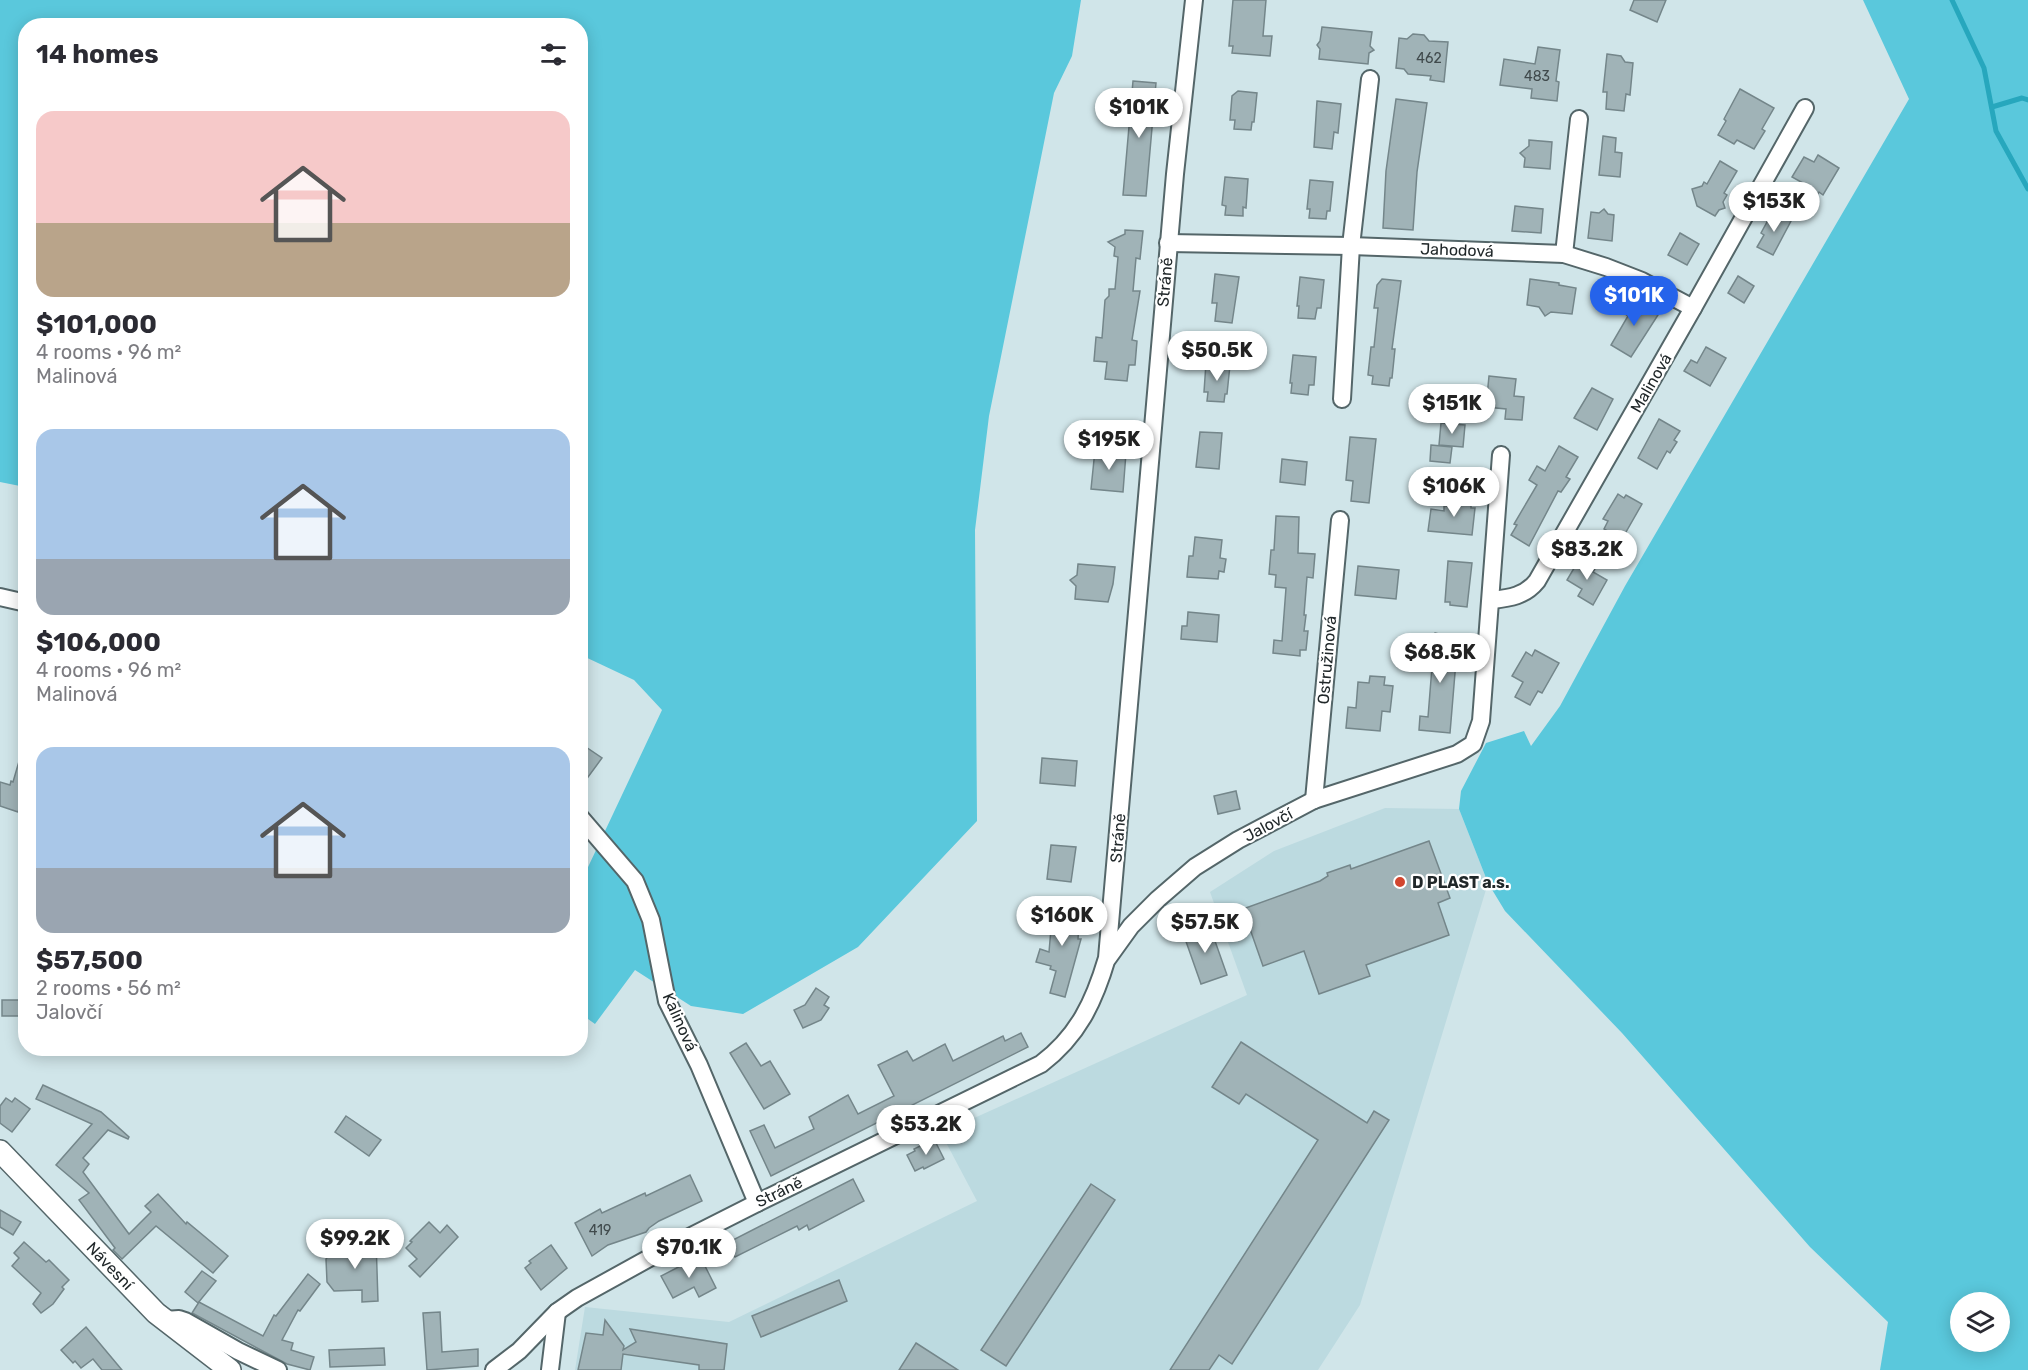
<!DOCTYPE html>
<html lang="en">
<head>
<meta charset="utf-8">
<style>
  body { margin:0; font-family:Rubik,sans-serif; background:#f2f2f3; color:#2b2b33; height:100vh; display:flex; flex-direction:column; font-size:22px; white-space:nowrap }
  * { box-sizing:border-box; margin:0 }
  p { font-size:20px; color:#7c7c81 }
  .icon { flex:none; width:33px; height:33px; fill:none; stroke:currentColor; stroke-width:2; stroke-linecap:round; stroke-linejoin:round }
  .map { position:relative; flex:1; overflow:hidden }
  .side { position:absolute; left:18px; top:18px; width:570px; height:1038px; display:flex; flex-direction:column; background:#fff; border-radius:24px; box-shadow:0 3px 15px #0003 }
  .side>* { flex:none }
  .fabs { position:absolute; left:1950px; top:1292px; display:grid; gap:12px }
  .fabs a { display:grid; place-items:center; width:60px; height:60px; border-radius:50%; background:#fff; box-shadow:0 3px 15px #0003; font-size:30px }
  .price { position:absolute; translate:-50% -51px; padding:0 14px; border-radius:21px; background:#fff; color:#222; font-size:20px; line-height:39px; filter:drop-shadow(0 2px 3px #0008) }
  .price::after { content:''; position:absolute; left:50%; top:36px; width:18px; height:14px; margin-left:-9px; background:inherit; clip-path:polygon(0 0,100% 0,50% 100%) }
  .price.active { background:#2563eb; color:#fff }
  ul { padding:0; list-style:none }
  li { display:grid; align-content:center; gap:12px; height:318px; padding:0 18px }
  li span { display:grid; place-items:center; height:186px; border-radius:18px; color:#555 }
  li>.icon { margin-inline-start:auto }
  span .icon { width:108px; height:108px; fill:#fffc; stroke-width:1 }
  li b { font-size:26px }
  h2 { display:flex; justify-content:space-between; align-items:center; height:72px; padding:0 18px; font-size:26px }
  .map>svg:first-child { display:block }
  .built { fill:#bcdae0 }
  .green { fill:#5ac8dc; fill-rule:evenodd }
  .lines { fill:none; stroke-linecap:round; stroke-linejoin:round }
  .stream { stroke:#27a7bd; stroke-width:5 }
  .building { fill:#a0b3b7; stroke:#74868a; stroke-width:1.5 }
  .minor-casing { stroke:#546669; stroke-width:20 }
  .tertiary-casing { stroke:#546669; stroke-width:24 }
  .minor { stroke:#fff; stroke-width:16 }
  .tertiary { stroke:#fff; stroke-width:21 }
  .poi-dot { fill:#d2462f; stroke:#fff; stroke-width:2 }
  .labels { text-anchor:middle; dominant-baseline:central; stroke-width:4.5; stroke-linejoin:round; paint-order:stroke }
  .number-label { font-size:14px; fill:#404a4c }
  .street-label { font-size:16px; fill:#202729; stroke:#fff }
  .poi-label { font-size:16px; font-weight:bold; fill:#202729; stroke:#fff; text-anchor:start }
</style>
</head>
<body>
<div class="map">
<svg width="2028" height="1370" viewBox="0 0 2028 1370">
  <rect width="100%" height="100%" fill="#d0e5e9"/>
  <path class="built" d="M1385,808L1459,809L1488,883L1360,1305L1318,1370H575L585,1307L729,1322L977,1201L941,1133L1247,995L1210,892L1274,851Z"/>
  <g class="green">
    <path d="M0,0H1081L1072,56L1054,93L989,416L975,530L977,821L858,947L743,1014L691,1006L635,970L595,1024L581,1014V882L662,710L634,680L581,655L580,26H26L25,487L0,482Z"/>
    <path d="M1863,0H2028V1370H1880L1888,1322L1810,1247L1622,1033L1505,911L1488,883L1459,809L1461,791L1486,743L1524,731L1531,746L1560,706L1625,586L1909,99ZM1960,1302H2000V1341H1960Z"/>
  </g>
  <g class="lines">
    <g class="stream">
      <path d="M1952,0L1984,68L1996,131L2028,189"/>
      <path d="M1992,107L2022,98L2028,100"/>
    </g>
  </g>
  <g class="building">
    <path d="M1233,0H1266L1263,36H1272L1270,56L1232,53L1233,46H1229Z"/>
    <path d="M1634,0H1666L1657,22L1630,10Z"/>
    <path d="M1322,27L1372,32L1370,46L1374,50L1369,53L1368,64L1319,59L1320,49L1317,45L1320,41Z"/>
    <path d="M1413,34L1424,35L1429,41L1448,42L1444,82L1430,80L1431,76L1408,74L1404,69L1396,68L1399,38L1407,39Z"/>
    <path d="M1538,47L1560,50L1556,81L1559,82L1557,101L1531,98L1532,89L1500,85L1504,59L1535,64Z"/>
    <path d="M1607,54L1621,56L1625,62L1633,63L1630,95L1626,94L1624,111L1606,109L1607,92H1603Z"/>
    <path d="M1133,81L1156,83L1146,196L1123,195Z"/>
    <path d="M1740,89L1774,108L1762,129L1765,131L1754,149L1737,140L1734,144L1718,135L1726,121L1724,119Z"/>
    <path d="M1238,91L1257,93L1254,122H1252L1251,130L1234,129L1235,120H1230L1232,96Z"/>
    <path d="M1396,99L1427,103L1417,172L1413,230L1383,228L1386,171Z"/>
    <path d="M1317,101L1341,104L1338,133L1334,132L1332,149L1314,147Z"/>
    <path d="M1603,136L1616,138L1615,152L1622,153L1620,177L1599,175Z"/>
    <path d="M1529,140L1552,142L1550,169L1524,167L1525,158L1520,153L1529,146Z"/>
    <path d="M1818,155L1839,168L1823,195L1819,192L1814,201L1798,192L1803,183L1792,177L1804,157L1814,162Z"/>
    <path d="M1720,161L1737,171L1724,193L1727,195L1723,202L1725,208L1719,210L1715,216L1697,206L1692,189L1702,186L1704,182L1707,184Z"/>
    <path d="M1225,177L1248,179L1246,208L1243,207V216L1225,215L1226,206L1222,205Z"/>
    <path d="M1310,180L1333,182L1330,211H1327L1326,219L1309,218L1310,209H1307Z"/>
    <path d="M1515,206L1543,209L1541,233L1512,231Z"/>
    <path d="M1604,209L1608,214L1614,215L1612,241L1588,238L1591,212L1599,213Z"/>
    <path d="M1773,211L1791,221L1773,255L1757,247L1764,235L1761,233Z"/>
    <path d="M1125,230L1143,231L1140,259L1136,258L1133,291H1140L1132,340L1137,341L1135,365H1129L1127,381L1105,379L1107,362L1094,361L1096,337L1102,338L1105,300L1109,296V289H1115L1118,257L1114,256L1115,247L1108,242L1125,234Z"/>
    <path d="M1680,233L1699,244L1687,265L1668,255Z"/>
    <path d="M1215,274L1239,277L1232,323L1215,321L1217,303H1212Z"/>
    <path d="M1738,276L1754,286L1744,303L1728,293Z"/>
    <path d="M1300,277L1324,280L1321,308H1317L1315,319L1298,318L1299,306H1297Z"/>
    <path d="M1382,279L1401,281L1392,349H1395L1392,378H1390L1389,386L1372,384L1373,376L1368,375L1371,347H1374L1378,308H1374L1377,285Z"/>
    <path d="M1530,279L1559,283V285L1576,288L1572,314L1551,312L1545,316L1539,307L1527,305Z"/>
    <path d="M1629,299L1641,305L1646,304L1648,309L1658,315L1631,357L1611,345L1628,316L1622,312Z"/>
    <path d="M1706,347L1726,358L1710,386L1684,371L1691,360L1697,363Z"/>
    <path d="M1293,355L1316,357L1314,385H1309L1308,395L1291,393L1292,383H1290Z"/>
    <path d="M1206,363L1230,365L1227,394H1225L1224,402L1207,401L1208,392H1204Z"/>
    <path d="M1489,376L1516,379L1514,396L1524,397L1522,420L1505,419L1506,409L1486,407Z"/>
    <path d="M1592,388L1613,399L1597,430L1574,418Z"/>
    <path d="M1659,419L1680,431L1674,440L1677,442L1670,453L1667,451L1657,469L1638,458Z"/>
    <path d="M1441,423L1465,425L1463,447L1439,445Z"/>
    <path d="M1200,432L1222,433L1219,469L1196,467Z"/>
    <path d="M1350,437L1376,439L1369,503L1351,501L1353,481L1346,480Z"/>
    <path d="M1431,445L1452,447L1450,463L1430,461Z"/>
    <path d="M1559,446L1578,457L1566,477L1570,479L1561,492L1558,491L1529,546L1511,535L1517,525L1514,524L1537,485L1529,480L1537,466L1545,471Z"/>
    <path d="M1095,450L1126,453L1123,492L1091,489Z"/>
    <path d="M1282,459L1307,462L1305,485L1280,482Z"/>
    <path d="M1618,494L1624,498L1626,495L1642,504L1622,539L1604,529L1608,521L1603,519Z"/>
    <path d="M1451,497L1471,499V508H1475L1472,535L1428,531L1431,509L1444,511V506H1450Z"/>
    <path d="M1276,516L1299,517L1298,553L1315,554L1313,578L1307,577L1304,615H1306L1304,631H1308L1306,650H1300V656L1273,653L1274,640L1282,641L1286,588L1275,587L1276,575L1269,574L1271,550H1274Z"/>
    <path d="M1195,537L1222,540L1220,558L1226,559L1224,572L1219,571L1218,579L1187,577L1189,556H1193Z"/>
    <path d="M1580,558L1596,567L1593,572L1607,580L1593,605L1578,596L1582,589L1567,580Z"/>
    <path d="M1448,561L1472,563L1467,607L1450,605V602H1445Z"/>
    <path d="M1078,564L1115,567L1113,584L1108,602L1075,599L1076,586L1070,580L1077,575Z"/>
    <path d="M1358,566L1399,570L1396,599L1355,595Z"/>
    <path d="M1188,612L1219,615L1217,642L1181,639L1182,626H1187Z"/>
    <path d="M1435,633L1455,638L1454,646L1457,649L1450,733L1419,730L1420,716L1428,717L1432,667H1428V660L1425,655L1426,646L1430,642V637Z"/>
    <path d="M1535,650L1559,663L1542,693L1538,691L1530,705L1515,697L1523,682L1512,676L1526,652L1532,656Z"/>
    <path d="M1370,676L1385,677L1384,685L1393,686L1390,712L1382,711L1380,731L1346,728L1348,707L1356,708L1358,682L1369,683Z"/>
    <path d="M580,743L602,758L580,788Z"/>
    <path d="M22,751L26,752V788L18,812L0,806V782L10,785L11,781L13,782Z"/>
    <path d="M1042,758L1077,761L1075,786L1040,783Z"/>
    <path d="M1236,791L1240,809L1218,814L1214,796Z"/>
    <path d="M1429,841L1450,898L1438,903L1449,935L1366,965L1370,976L1319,994L1304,951L1263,966L1243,909L1320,881L1328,876L1327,873L1350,865L1351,869Z"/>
    <path d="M1051,845L1076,847L1071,882L1047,879Z"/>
    <path d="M1053,906L1080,907L1078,939H1081L1065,997L1050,993L1056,971L1050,969L1051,966L1036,962L1040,949L1049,952Z"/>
    <path d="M1209,924L1227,975L1201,984L1183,933Z"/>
    <path d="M816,988L829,997L824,1005L829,1008L821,1020L803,1028L794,1010L805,1005Z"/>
    <rect x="2" y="1000" width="24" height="16"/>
    <path d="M1021,1033L1028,1047L771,1176L750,1131L764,1125L775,1148L814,1129L809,1117L848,1095L858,1114L894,1096L878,1065L907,1051L913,1061L945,1044L953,1061L1003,1036L1005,1041Z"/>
    <path d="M1241,1042L1367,1123L1374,1111L1389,1120L1232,1364L1219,1355L1209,1370H1170L1318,1140L1246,1094L1239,1104L1212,1087Z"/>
    <path d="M746,1043L761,1066L770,1061L790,1094L764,1109L730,1053Z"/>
    <path d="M43,1085L101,1112L129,1137L128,1139L108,1130L83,1158L89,1164L83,1172L129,1234L151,1212L145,1206L158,1194L186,1224L187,1222L228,1256L213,1273L156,1226L122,1259L113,1250L115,1248L79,1200L89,1193L56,1165L92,1124L36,1099Z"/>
    <path d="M6,1098L12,1102L15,1098L30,1109L12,1132L0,1123V1106Z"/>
    <path d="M346,1116L381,1140L369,1156L335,1132Z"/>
    <path d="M934,1139L944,1159L924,1169L923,1167L915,1171L907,1155L915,1151L914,1149Z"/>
    <path d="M690,1175L702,1201L659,1221L649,1228L646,1232L608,1245L592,1256L575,1223L600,1209L602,1213L645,1193L646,1196Z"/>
    <path d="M853,1179L864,1201L809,1230L807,1225L799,1230L797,1226L735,1257L727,1243Z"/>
    <path d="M1091,1184L1115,1200L1006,1366L981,1350Z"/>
    <path d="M0,1210L21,1222L13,1235L0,1227Z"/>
    <path d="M429,1222L440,1233L447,1225L458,1237L420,1277L409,1266L417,1259L406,1248L412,1242L410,1241Z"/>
    <path d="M376,1240L378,1301L362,1302V1290L334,1291L327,1282L326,1259L333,1250L359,1249L358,1241Z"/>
    <path d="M24,1242L46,1262L49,1260L69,1280L62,1287L64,1289L53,1304L41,1313L33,1304L41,1293L12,1266L19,1258L14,1253Z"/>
    <path d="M551,1245L567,1268L541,1290L525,1268L531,1263L529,1261Z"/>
    <path d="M700,1256L716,1288L699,1297L694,1287L673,1298L661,1276Z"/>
    <path d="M202,1271L216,1281L198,1303L185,1292Z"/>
    <path d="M308,1274L320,1284L300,1311L298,1310L282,1340L293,1343L291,1350L314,1357L310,1370L287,1364L192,1313L199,1302L263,1336L274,1315L276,1316Z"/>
    <path d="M839,1280L847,1301L761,1337L752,1316Z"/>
    <path d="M440,1312L442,1352L478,1349V1366L427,1370L423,1313Z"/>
    <path d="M605,1320L624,1346L623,1350L636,1342L630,1329L727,1344L724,1370H699V1365L623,1354L621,1370H578L586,1333L603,1335Z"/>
    <path d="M86,1327L122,1370H102L93,1359L81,1368L75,1361L73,1363L61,1350Z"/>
    <path d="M916,1343L958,1370H899Z"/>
    <path d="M384,1348L385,1365L330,1367L329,1350Z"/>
  </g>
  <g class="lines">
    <defs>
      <g id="minor">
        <path d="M1168,243L1351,246L1564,254L1579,119"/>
        <path d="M1564,254L1606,267L1642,281L1693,308"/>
        <path d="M1342,399L1351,246L1370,79"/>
        <path d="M0,597L26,603"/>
        <path d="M1492,600C1510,598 1525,596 1537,581L1693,308L1805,108"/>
        <path d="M1314,800L1340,520"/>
        <path d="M580,817L635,881L651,920L667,1001L699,1065L757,1203"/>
        <path d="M1108,958L1131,926L1158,899L1195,867L1238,840L1314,800L1457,754L1473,744L1481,721L1501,455"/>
        <path d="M165,1320L179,1319L185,1321L238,1351L278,1370"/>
        <path d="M494,1370L519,1351L557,1312L577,1298L662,1251L757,1203L1041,1064C1078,1036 1094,1002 1107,958L1175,174L1194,0"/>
        <path d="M550,1370L557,1312"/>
      </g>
      <path id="tertiary" d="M0,1151L156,1313L230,1370"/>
    </defs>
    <use href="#minor" class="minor-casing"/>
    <use href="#tertiary" class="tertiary-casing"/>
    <use href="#minor" class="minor"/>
    <use href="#tertiary" class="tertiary"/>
  </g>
  <circle class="poi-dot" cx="1400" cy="882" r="6"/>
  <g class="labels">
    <g class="number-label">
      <text x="1429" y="58">462</text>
      <text x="1537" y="76">483</text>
      <text x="600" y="1230">419</text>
    </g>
    <g class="street-label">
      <text transform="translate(1457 250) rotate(2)">Jahodová</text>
      <text transform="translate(1165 282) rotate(-85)">Stráně</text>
      <text transform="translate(1651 383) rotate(-60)">Malinová</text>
      <text transform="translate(1327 660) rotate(-85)">Ostružinová</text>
      <text transform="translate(1268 825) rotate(-28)">Jalovčí</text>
      <text transform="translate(1118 838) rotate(-85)">Stráně</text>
      <text transform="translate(680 1022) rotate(66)">Kalinová</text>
      <text transform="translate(779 1192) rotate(-26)">Stráně</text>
      <text transform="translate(110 1266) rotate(46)">Návesní</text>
    </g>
    <g class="poi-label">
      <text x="1412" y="882">D PLAST a.s.</text>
    </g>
  </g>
</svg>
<div class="fabs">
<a><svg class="icon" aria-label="layers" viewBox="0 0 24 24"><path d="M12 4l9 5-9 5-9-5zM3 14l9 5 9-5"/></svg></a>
</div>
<b class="price" style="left:1139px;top:139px">$101K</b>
<b class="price" style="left:1774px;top:233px">$153K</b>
<b class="price active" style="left:1634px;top:327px">$101K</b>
<b class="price" style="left:1217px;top:382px">$50.5K</b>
<b class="price" style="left:1452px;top:435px">$151K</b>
<b class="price" style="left:1109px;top:471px">$195K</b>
<b class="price" style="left:1454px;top:518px">$106K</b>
<b class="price" style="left:1587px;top:581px">$83.2K</b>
<b class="price" style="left:1440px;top:684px">$68.5K</b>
<b class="price" style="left:1062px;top:947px">$160K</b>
<b class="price" style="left:1205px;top:954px">$57.5K</b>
<b class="price" style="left:926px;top:1156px">$53.2K</b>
<b class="price" style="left:355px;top:1270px">$99.2K</b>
<b class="price" style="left:689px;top:1279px">$70.1K</b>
<section class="side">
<h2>14 homes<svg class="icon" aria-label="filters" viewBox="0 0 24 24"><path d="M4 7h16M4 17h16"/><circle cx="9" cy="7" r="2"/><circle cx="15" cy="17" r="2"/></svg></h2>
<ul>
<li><span style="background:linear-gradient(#f6c9c9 60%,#b9a48a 0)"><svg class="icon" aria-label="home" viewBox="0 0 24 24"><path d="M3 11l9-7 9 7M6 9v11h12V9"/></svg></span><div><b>$101,000</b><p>4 rooms · 96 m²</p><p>Malinová</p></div></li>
<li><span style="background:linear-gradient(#a9c7e8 70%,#9aa5b1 0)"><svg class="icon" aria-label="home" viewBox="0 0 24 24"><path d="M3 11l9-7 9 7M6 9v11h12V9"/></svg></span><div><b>$106,000</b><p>4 rooms · 96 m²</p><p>Malinová</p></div></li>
<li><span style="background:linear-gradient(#a9c7e8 65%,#9aa5b1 0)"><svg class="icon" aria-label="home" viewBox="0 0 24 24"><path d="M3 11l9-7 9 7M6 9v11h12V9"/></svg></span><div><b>$57,500</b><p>2 rooms · 56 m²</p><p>Jalovčí</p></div></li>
</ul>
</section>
</div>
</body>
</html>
